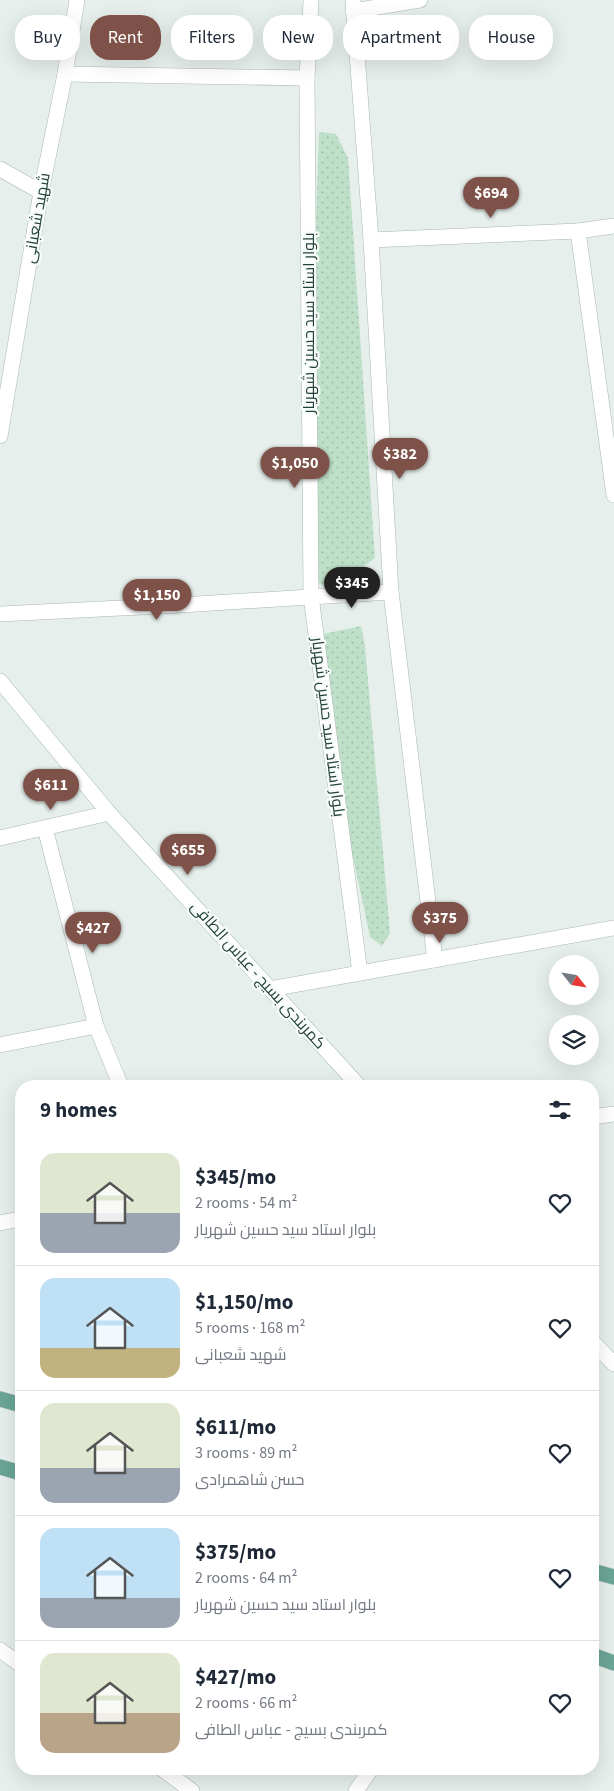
<!DOCTYPE html>
<html lang="en">
<head>
<meta charset="utf-8">
<style>
  body { margin:0; font-family:"Source Sans 3",Cairo,sans-serif; background:#f2f2f3; color:#1f2937; height:100vh; display:flex; flex-direction:column; font-size:19px; white-space:nowrap }
  * { box-sizing:border-box; margin:0 }
  p { font-size:16px; color:#747a83 }
  .icon { flex:none; width:28px; height:28px; fill:none; stroke:currentColor; stroke-width:2; stroke-linecap:round; stroke-linejoin:round }
  .map { position:relative; flex:1; overflow:hidden }
  .details { position:absolute; left:15px; top:1080px; width:584px; height:695px; display:flex; flex-direction:column; background:#fff; border-radius:20px; box-shadow:0 5px 20px #0002 }
  .details>* { flex:none }
  .top-card { position:absolute; left:15px; top:15px; width:585px; height:45px; display:flex; gap:10px }
  .needle { width:32px; rotate:120deg }
  .controls { position:absolute; left:549px; top:955px; display:grid; gap:10px }
  .controls a { display:grid; place-items:center; width:50px; height:50px; border-radius:50%; background:#fff; box-shadow:0 5px 20px #0002; font-size:25px }
  .price { position:absolute; translate:-50% -42px; padding:0 11px; border-radius:18px; background:#7f5249; color:#fff; font-size:16px; line-height:32px; filter:drop-shadow(0 1px 2px #0008) }
  .price::after { content:''; position:absolute; left:50%; top:30px; width:15px; height:11px; margin-left:-8px; background:inherit; clip-path:polygon(0 0,100% 0,50% 100%) }
  .price.on { background:#222; color:#fff }
  ul { padding:0; list-style:none }
  li { display:flex; align-items:center; gap:15px; height:125px; padding:0 25px }
  li+li { border-top:1px solid #e0e1e3 }
  li span { display:grid; place-items:center; flex:none; width:140px; height:100px; border-radius:15px; color:#555 }
  li>.icon { margin-inline-start:auto }
  span .icon { width:60px; height:60px; fill:#fffc; stroke-width:1 }
  li b { font-size:21px }
  h2 { display:flex; justify-content:space-between; align-items:center; height:60px; padding:0 25px; font-size:21px }
  .tag { padding:0 18px; border-radius:20px; background:#fff; box-shadow:0 5px 20px #0002; font-size:18px; line-height:45px }
  .tag.on { background:#7f5249; color:#fff }
  .map>svg:first-child { display:block }
  .grass { fill:url(#grass-dots) }
  .lines { fill:none; stroke-linecap:round; stroke-linejoin:round }
  .minor-casing { stroke:#a8b8b2; stroke-width:16 }
  .tertiary-casing { stroke:#a8b8b2; stroke-width:16 }
  .secondary-casing { stroke:#a4bbb3; stroke-width:16 }
  .primary-casing { stroke:#c2cac8; stroke-width:16 }
  .minor { stroke:#fff; stroke-width:15 }
  .tertiary { stroke:#fff; stroke-width:15 }
  .secondary { stroke:#fff; stroke-width:15 }
  .primary { stroke:#6aa596; stroke-width:15 }
  .labels { text-anchor:middle; dominant-baseline:central; stroke-width:4.5; stroke-linejoin:round; paint-order:stroke }
  .street-label { font-size:16px; fill:#24423a; stroke:#f7fbf9 }
</style>
</head>
<body>
<div class="map">
<svg width="614" height="1791" viewBox="0 0 614 1791">
  <defs>
    <pattern id="grass-dots" width="8" height="8" patternUnits="userSpaceOnUse" patternTransform="scale(1.25)"><rect width="8" height="8" fill="#bfe0c8"/><path d="M2 2h.1M6 6h.1" fill="none" stroke="#a4c1ad" stroke-width="1.8" stroke-linecap="round"/></pattern>
  </defs>
  <rect width="100%" height="100%" fill="#e6efeb"/>
  <g class="grass">
    <path d="M319,132L336,134L348,158L375,558L360,569L349,586L327,589L304,571Z"/>
    <path d="M361,626L365,646L390,933L382,946L370,937L347,829L318,635Z"/>
  </g>
  <g class="lines">
    <defs>
      <g id="minor">
        <path d="M353,11L420,0"/>
        <path d="M65,74L307,78"/>
        <path d="M0,169L41,192"/>
        <path d="M578,231L614,495"/>
        <path d="M371,240L578,231L614,226"/>
        <path d="M0,436L41,192L65,74L77,0"/>
        <path d="M0,614L181,605L391,592"/>
        <path d="M45,828L96,1026L121,1086"/>
        <path d="M0,838L109,813"/>
        <path d="M270,989L614,928"/>
        <path d="M0,1045L96,1026"/>
        <path d="M0,1223L21,1219"/>
        <path d="M0,1650L21,1665"/>
        <path d="M162,1769L192,1791"/>
        <path d="M356,1791L371,1769"/>
      </g>
      <g id="tertiary">
        <path d="M311,0L307,78L311,596L360,973"/>
        <path d="M353,0L371,240L391,592L435,960"/>
        <path d="M592,1117L614,1114"/>
      </g>
      <g id="secondary">
        <path d="M0,681L109,813L359,1086"/>
        <path d="M592,1341L614,1364"/>
      </g>
      <g id="primary">
        <path d="M0,1399L21,1405"/>
        <path d="M0,1467L21,1473"/>
        <path d="M592,1571L614,1577"/>
        <path d="M592,1655L614,1663"/>
      </g>
    </defs>
    <use href="#minor" class="minor-casing"/>
    <use href="#tertiary" class="tertiary-casing"/>
    <use href="#secondary" class="secondary-casing"/>
    <use href="#primary" class="primary-casing"/>
    <use href="#minor" class="minor"/>
    <use href="#tertiary" class="tertiary"/>
    <use href="#secondary" class="secondary"/>
    <use href="#primary" class="primary"/>
  </g>
  <g class="labels">
    <g class="street-label">
      <text transform="translate(37 218) rotate(-80)">شهید شعبانی</text>
      <text transform="translate(309 323) rotate(-90)">بلوار استاد سید حسین شهریار</text>
      <text transform="translate(328 727) rotate(83)">بلوار استاد سید حسین شهریار</text>
      <text transform="translate(258 975) rotate(48)">کمربندی بسیج - عباس الطافی</text>
    </g>
  </g>
</svg>
<div class="controls">
<a><svg class="needle" viewBox="-14 -14 28 28"><path d="M0-13l5 13h-10z" fill="#e53935"/><path d="M0 13l5-13h-10z" fill="#747a83"/></svg></a>
<a><svg class="icon" aria-label="layers" viewBox="0 0 24 24"><path d="M12 4l9 5-9 5-9-5zM3 14l9 5 9-5"/></svg></a>
</div>
<b class="price" style="left:491px;top:219px">$694</b>
<b class="price" style="left:400px;top:480px">$382</b>
<b class="price" style="left:295px;top:489px">$1,050</b>
<b class="price on" style="left:352px;top:609px">$345</b>
<b class="price" style="left:157px;top:621px">$1,150</b>
<b class="price" style="left:51px;top:811px">$611</b>
<b class="price" style="left:188px;top:876px">$655</b>
<b class="price" style="left:440px;top:944px">$375</b>
<b class="price" style="left:93px;top:954px">$427</b>
<div class="top-card">
<a class="tag">Buy</a>
<a class="tag on">Rent</a>
<a class="tag">Filters</a>
<a class="tag">New</a>
<a class="tag">Apartment</a>
<a class="tag">House</a>
</div>
<section class="details">
<h2>9 homes<svg class="icon" aria-label="filters" viewBox="0 0 24 24"><path d="M4 7h16M4 17h16"/><circle cx="9" cy="7" r="2"/><circle cx="15" cy="17" r="2"/></svg></h2>
<ul>
<li><span style="background:linear-gradient(#dfe7d0 60%,#9aa5b1 0)"><svg class="icon" aria-label="home" viewBox="0 0 24 24"><path d="M3 11l9-7 9 7M6 9v11h12V9"/></svg></span><div><b>$345/mo</b><p>2 rooms · 54 m²</p><p>بلوار استاد سید حسین شهریار</p></div><svg class="icon" aria-label="heart" viewBox="0 0 24 24"><path d="M12 20l-8-8c-3-5 5-10 8-4 3-6 11-1 8 4z"/></svg></li>
<li><span style="background:linear-gradient(#bfe0f5 70%,#c2b280 0)"><svg class="icon" aria-label="home" viewBox="0 0 24 24"><path d="M3 11l9-7 9 7M6 9v11h12V9"/></svg></span><div><b>$1,150/mo</b><p>5 rooms · 168 m²</p><p>شهید شعبانی</p></div><svg class="icon" aria-label="heart" viewBox="0 0 24 24"><path d="M12 20l-8-8c-3-5 5-10 8-4 3-6 11-1 8 4z"/></svg></li>
<li><span style="background:linear-gradient(#dfe7d0 65%,#9aa5b1 0)"><svg class="icon" aria-label="home" viewBox="0 0 24 24"><path d="M3 11l9-7 9 7M6 9v11h12V9"/></svg></span><div><b>$611/mo</b><p>3 rooms · 89 m²</p><p>حسن شاهمرادی</p></div><svg class="icon" aria-label="heart" viewBox="0 0 24 24"><path d="M12 20l-8-8c-3-5 5-10 8-4 3-6 11-1 8 4z"/></svg></li>
<li><span style="background:linear-gradient(#bfe0f5 70%,#9aa5b1 0)"><svg class="icon" aria-label="home" viewBox="0 0 24 24"><path d="M3 11l9-7 9 7M6 9v11h12V9"/></svg></span><div><b>$375/mo</b><p>2 rooms · 64 m²</p><p>بلوار استاد سید حسین شهریار</p></div><svg class="icon" aria-label="heart" viewBox="0 0 24 24"><path d="M12 20l-8-8c-3-5 5-10 8-4 3-6 11-1 8 4z"/></svg></li>
<li><span style="background:linear-gradient(#dfe7d0 60%,#b9a48a 0)"><svg class="icon" aria-label="home" viewBox="0 0 24 24"><path d="M3 11l9-7 9 7M6 9v11h12V9"/></svg></span><div><b>$427/mo</b><p>2 rooms · 66 m²</p><p>کمربندی بسیج - عباس الطافی</p></div><svg class="icon" aria-label="heart" viewBox="0 0 24 24"><path d="M12 20l-8-8c-3-5 5-10 8-4 3-6 11-1 8 4z"/></svg></li>
</ul>
</section>
</div>
</body>
</html>
